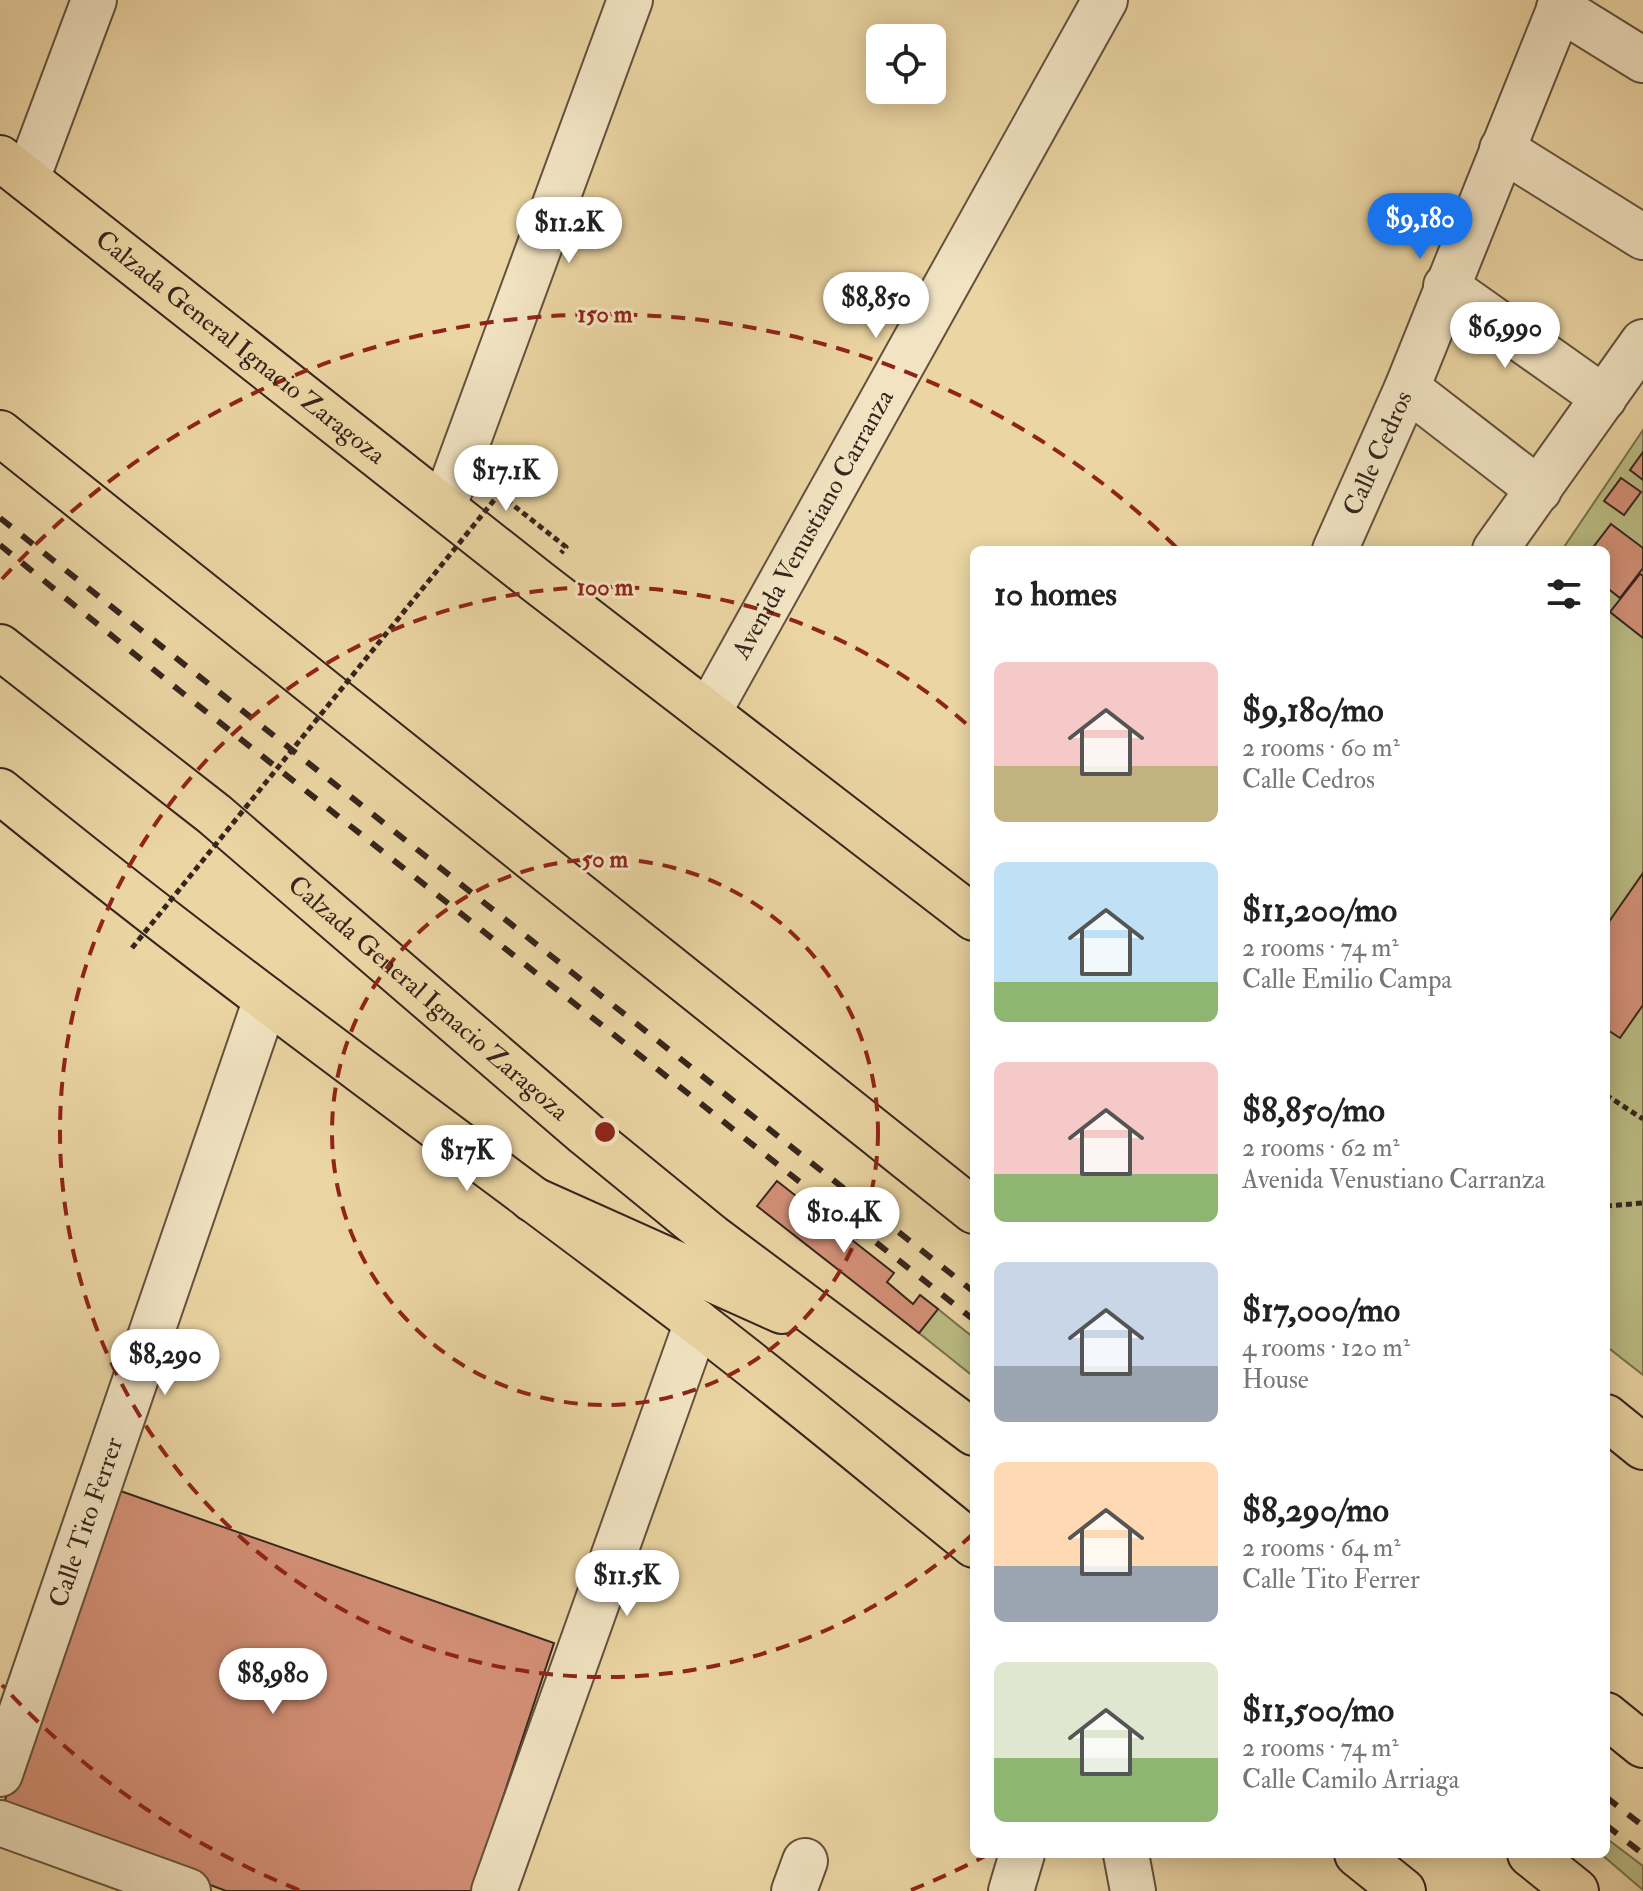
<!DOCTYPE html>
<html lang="en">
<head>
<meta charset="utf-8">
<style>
  body { margin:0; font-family:"IM FELL Double Pica",serif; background:#f6f6f6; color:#222; height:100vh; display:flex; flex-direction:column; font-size:30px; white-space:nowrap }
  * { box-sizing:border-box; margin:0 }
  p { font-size:26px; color:#767676 }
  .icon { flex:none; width:44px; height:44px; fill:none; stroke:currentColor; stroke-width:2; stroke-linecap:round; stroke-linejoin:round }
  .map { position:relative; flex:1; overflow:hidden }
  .side { position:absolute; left:970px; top:546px; width:640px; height:1312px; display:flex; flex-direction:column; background:#fff; border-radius:12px; box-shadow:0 4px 20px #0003 }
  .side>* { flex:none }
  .tools { position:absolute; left:866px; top:24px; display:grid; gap:16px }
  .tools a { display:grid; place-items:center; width:80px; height:80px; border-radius:12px; background:#fff; box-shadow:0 4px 20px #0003; font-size:40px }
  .price { position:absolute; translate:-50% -68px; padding:0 18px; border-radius:28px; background:#fff; color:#222; font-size:26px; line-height:52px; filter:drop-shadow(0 2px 4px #0008) }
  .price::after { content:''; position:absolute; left:50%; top:48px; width:24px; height:18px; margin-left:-12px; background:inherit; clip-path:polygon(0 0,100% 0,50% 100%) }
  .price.active { background:#1a73e8; color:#fff }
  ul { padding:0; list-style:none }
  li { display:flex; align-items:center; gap:24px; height:200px; padding:0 24px }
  li span { display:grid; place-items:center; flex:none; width:224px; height:160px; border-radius:12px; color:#555 }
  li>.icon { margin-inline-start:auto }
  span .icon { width:96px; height:96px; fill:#fffc; stroke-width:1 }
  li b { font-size:34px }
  h2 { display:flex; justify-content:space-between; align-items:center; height:96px; padding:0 24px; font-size:34px }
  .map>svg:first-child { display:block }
  .green { fill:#bbbc83; stroke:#787050; stroke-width:2 }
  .building { fill:#d59178; stroke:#36251d; stroke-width:2 }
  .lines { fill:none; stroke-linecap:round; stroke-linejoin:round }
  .minor-casing { stroke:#63513e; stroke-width:48 }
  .major-casing { stroke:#36251d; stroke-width:48 }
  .highway-casing { stroke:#36251d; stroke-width:48 }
  .path { stroke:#36251d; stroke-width:5; stroke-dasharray:6 4; stroke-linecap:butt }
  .minor { stroke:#f2e4c3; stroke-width:44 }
  .major { stroke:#ebd5a3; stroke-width:44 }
  .highway { stroke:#ebd5a3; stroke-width:44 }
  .rail { stroke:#36251d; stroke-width:6; stroke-dasharray:14 14; stroke-linecap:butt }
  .path-bridge { stroke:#36251d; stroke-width:5; stroke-dasharray:6 4; stroke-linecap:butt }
  .ring { fill:none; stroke:#8f2418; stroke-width:4; stroke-dasharray:14 10 }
  .labels { text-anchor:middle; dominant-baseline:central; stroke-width:6; stroke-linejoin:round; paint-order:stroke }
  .street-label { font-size:26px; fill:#36251d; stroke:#f2e4c3 }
  .centre { fill:#8f2418; stroke:#f2e4c3; stroke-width:4 }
  .ring-label { font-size:24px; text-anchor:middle; font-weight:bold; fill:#8f2418; stroke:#f2e4c3; stroke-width:6; stroke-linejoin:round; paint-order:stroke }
</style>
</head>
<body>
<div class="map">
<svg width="1643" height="1891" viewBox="0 0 1643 1891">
  <rect width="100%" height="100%" fill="#ebd5a3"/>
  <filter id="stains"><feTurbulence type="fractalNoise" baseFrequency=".0025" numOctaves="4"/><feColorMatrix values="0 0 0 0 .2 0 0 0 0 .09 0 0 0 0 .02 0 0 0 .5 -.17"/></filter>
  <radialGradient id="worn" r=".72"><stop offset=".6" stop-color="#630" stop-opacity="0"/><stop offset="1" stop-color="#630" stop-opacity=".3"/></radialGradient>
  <g class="green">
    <path d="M1643,430V1375L1606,1346V550H1562Z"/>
    <path d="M938,1309L974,1338V1377L919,1333Z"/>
    <path d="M1606,1838L1643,1866V1890L1601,1854H1606Z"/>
  </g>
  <g class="building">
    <path d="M1643,452V480L1630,470Z"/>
    <path d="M1621,478L1641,492L1624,515L1604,501Z"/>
    <path d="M1611,524L1643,548V568L1620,598L1606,587V550H1591Z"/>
    <path d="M1640,574L1643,576V638L1610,612Z"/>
    <path d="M1643,873V1005L1620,1038L1606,1029V926Z"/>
    <path d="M777,1181L894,1273L887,1282L913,1304L920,1295L938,1309L919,1333L757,1206Z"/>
    <path d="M112,1488L554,1643L472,1891H226L3,1806Z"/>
  </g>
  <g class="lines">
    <defs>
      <g id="minor">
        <path d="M1559,8L1643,60"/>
        <path d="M1502,149L1643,237"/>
        <path d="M27,179L94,0"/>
        <path d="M1446,286L1604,398"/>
        <path d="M1407,388L1539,490"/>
        <path d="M444,506L630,0"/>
        <path id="s1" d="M1335,550L1407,388L1563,0"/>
        <path d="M1495,550L1643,342"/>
        <path id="s2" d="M708,713L1105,0"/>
        <path id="s3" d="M0,1774L266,999"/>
        <path d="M0,1823L188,1891"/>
        <path d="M1126,1854L1133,1891"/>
        <path d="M494,1891L697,1322"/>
        <path d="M794,1891L805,1861"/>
        <path d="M1011,1891L1022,1854"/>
      </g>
      <g id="major">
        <path id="s4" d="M0,158L538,582L974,918"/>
        <path d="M0,791C226,975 462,1144 694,1320C789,1392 881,1470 974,1545"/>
        <path d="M1606,1417L1643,1447"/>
        <path d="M1357,1854L1403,1891"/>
      </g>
      <g id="highway">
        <path d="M0,433L974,1211"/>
        <path id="s5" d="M0,647L214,814L586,1134L712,1237L974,1433"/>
        <path d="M532,1199L782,1311"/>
        <path d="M1606,1715L1643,1745"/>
        <path d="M1530,1854L1576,1891"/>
      </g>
    </defs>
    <use href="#minor" class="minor-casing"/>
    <use href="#major" class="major-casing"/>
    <use href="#highway" class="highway-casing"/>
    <g class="path">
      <path d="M499,494L566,547L561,553"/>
      <path d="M1606,1095L1643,1119"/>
      <path d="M1606,1206L1643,1203"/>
    </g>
    <use href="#minor" class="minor"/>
    <use href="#major" class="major"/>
    <use href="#highway" class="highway"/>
    <g class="rail">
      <path d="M0,518L974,1292"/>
      <path d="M0,545L180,691L974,1320"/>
      <path d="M1606,1797L1643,1826"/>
      <path d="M1606,1825L1643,1854"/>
    </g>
    <path class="path-bridge" d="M132,948L499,494"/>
  </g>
  <g class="ring">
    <circle cx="605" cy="1132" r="273"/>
    <path d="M973 1534A545 545 0 1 1 973 730"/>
    <path d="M989 1854A818 818 0 0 1 911 1890M299 1890A818 818 0 0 1 2 1685M2 579A818 818 0 0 1 1178 549"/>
  </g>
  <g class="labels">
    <g class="street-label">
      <text stroke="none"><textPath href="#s4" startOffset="306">Calzada General Ignacio Zaragoza</textPath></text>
      <text stroke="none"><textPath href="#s1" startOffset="106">Calle Cedros</textPath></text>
      <text stroke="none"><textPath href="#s2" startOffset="216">Avenida Venustiano Carranza</textPath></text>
      <text stroke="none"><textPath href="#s5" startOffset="554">Calzada General Ignacio Zaragoza</textPath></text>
      <text stroke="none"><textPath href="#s3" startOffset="266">Calle Tito Ferrer</textPath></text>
    </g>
  </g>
  <circle cx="605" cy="1132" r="12" class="centre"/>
  <g class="ring-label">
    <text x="605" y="322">150 m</text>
    <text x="605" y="595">100 m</text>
    <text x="605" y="867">50 m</text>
  </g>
  <rect width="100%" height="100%" filter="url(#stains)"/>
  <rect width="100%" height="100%" fill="url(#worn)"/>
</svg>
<div class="tools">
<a><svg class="icon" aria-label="locate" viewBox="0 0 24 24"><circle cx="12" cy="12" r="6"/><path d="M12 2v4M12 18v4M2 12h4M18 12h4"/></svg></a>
</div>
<b class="price active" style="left:1420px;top:261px">$9,180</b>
<b class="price" style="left:569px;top:265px">$11.2K</b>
<b class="price" style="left:876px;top:340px">$8,850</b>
<b class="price" style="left:1505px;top:370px">$6,990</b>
<b class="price" style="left:506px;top:513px">$17.1K</b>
<b class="price" style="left:467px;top:1193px">$17K</b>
<b class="price" style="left:844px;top:1255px">$10.4K</b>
<b class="price" style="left:165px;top:1397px">$8,290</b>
<b class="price" style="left:627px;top:1618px">$11.5K</b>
<b class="price" style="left:273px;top:1716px">$8,980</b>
<section class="side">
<h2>10 homes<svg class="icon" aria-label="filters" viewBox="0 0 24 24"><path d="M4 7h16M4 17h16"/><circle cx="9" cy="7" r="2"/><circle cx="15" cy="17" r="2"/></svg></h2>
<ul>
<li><span style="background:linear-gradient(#f6c9c9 65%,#c2b280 0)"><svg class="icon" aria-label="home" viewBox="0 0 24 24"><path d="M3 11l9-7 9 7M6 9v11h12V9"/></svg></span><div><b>$9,180/mo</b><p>2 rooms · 60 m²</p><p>Calle Cedros</p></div></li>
<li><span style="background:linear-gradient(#bfe0f5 75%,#8fb573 0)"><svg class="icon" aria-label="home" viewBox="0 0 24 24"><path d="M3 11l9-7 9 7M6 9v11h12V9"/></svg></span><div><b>$11,200/mo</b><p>2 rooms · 74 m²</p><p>Calle Emilio Campa</p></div></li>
<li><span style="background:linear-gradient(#f6c9c9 70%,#8fb573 0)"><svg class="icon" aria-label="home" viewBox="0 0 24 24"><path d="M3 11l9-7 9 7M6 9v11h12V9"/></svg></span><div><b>$8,850/mo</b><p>2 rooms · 62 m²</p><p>Avenida Venustiano Carranza</p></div></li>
<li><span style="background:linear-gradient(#c9d6e8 65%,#9aa5b1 0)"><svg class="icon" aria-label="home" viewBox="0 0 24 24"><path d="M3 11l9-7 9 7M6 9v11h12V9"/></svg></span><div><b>$17,000/mo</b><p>4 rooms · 120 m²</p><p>House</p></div></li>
<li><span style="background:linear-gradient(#ffd9b3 65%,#9aa5b1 0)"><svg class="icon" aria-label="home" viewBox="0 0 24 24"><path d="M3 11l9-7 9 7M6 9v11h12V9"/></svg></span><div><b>$8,290/mo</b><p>2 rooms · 64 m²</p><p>Calle Tito Ferrer</p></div></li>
<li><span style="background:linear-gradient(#dfe7d0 60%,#8fb573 0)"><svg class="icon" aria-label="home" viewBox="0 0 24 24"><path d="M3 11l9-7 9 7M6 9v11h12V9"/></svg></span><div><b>$11,500/mo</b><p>2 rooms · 74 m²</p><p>Calle Camilo Arriaga</p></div></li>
</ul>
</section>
</div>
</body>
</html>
